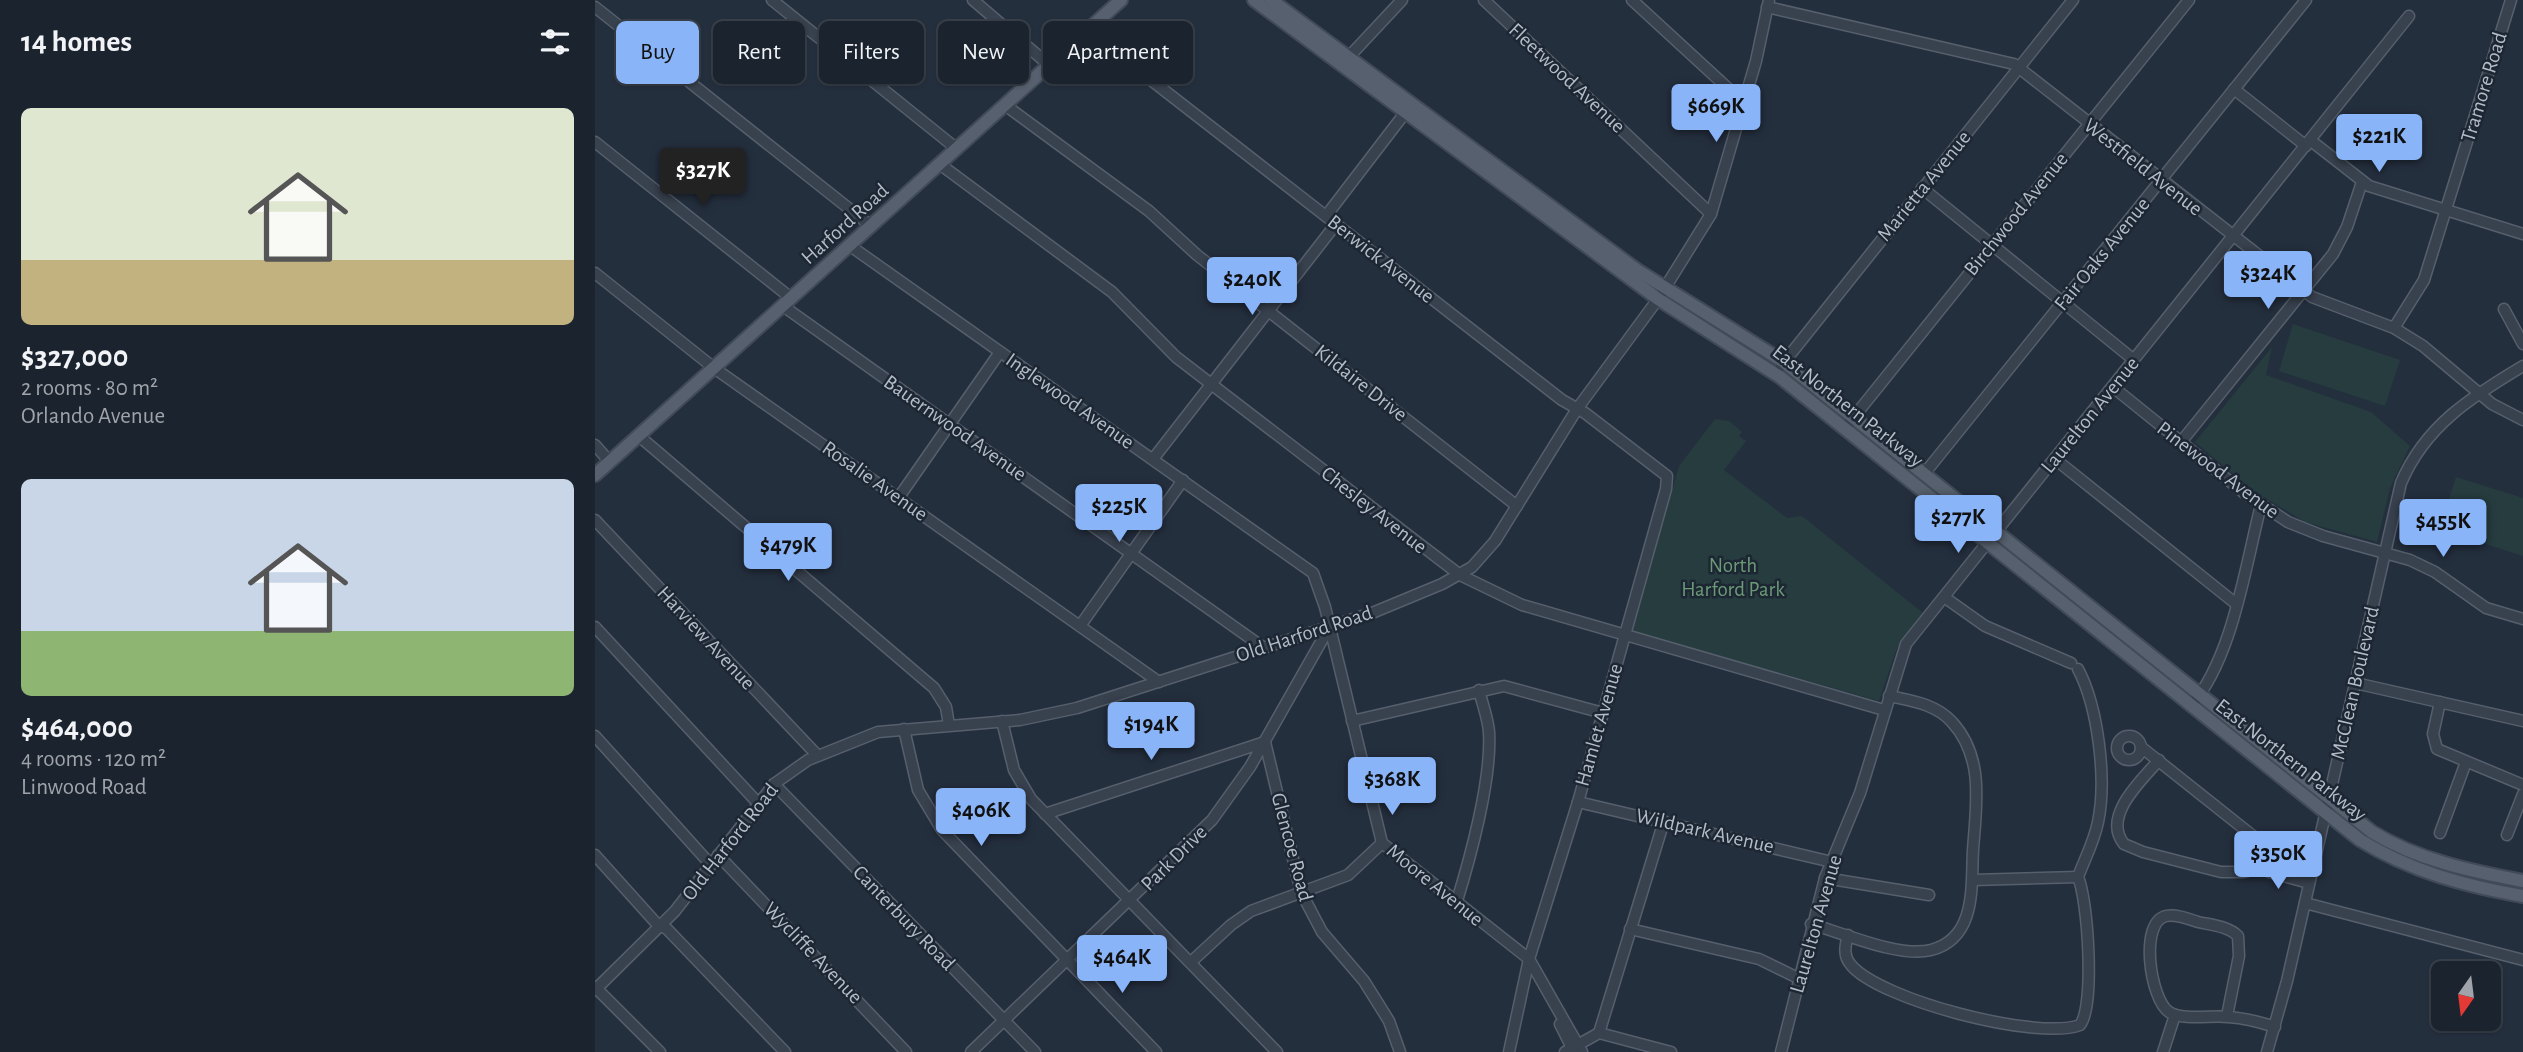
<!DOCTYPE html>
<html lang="en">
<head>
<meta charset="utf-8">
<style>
  body { margin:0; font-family:"Alegreya Sans",sans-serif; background:#282f3a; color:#f1f3f6; height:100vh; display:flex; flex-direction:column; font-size:26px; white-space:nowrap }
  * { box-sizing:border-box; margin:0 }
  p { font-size:23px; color:#a0a4aa }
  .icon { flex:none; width:38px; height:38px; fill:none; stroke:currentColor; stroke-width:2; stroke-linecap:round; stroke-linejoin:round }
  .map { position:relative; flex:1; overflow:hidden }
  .sheet { display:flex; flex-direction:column; background:#1b232e; width:595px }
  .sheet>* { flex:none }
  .banner { position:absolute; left:21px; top:21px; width:665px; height:63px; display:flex; gap:14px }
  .needle { width:46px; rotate:194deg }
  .fabs { position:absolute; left:1836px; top:961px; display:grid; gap:14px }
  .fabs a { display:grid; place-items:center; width:70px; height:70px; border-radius:10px; background:#1b232e; box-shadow:0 2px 5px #0004,0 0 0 2px #39404a; font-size:35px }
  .price { position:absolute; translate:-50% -60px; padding:0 16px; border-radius:7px; background:#8ab4f8; color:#111; font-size:23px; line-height:46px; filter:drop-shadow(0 2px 4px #0008) }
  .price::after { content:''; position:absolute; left:50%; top:42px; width:21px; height:16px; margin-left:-10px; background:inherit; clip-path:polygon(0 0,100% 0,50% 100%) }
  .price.active { background:#222; color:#fff }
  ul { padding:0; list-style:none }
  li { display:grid; align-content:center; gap:14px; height:371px; padding:0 21px }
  li span { display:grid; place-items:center; height:217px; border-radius:10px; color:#555 }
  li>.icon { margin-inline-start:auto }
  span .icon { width:126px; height:126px; fill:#fffc; stroke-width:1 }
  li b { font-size:30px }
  h2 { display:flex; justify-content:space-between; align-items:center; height:84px; padding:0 21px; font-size:30px }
  .pill { padding:0 24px; border-radius:10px; background:#1b232e; box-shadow:0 2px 5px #0004,0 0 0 2px #39404a; font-size:24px; line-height:63px }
  .pill.active { background:#8ab4f8; color:#111 }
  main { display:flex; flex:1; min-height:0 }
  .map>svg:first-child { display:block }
  .green { fill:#263c3f }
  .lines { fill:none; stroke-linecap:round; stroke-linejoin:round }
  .minor-casing { stroke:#565f6c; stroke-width:13 }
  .major-casing { stroke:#414a57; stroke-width:16 }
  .minor { stroke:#38414e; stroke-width:10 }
  .major { stroke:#56606e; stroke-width:12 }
  .labels { text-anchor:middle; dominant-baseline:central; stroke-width:5; stroke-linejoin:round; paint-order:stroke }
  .street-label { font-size:21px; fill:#b4bcc9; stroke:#1d2633 }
  .park-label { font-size:21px; fill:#6b9a76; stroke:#1d2633 }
</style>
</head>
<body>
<main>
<section class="sheet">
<h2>14 homes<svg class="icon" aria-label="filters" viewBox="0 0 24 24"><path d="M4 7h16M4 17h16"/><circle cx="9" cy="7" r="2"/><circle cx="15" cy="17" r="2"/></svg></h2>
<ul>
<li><span style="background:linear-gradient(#dfe7d0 70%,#c2b280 0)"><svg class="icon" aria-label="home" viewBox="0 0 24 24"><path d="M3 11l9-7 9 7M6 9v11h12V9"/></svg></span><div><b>$327,000</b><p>2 rooms · 80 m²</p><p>Orlando Avenue</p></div></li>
<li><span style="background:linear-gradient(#c9d6e8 70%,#8fb573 0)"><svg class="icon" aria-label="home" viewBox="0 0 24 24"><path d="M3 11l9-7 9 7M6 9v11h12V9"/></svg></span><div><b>$464,000</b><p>4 rooms · 120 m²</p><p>Linwood Road</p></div></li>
</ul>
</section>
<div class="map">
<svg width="1928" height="1052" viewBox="0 0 1928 1052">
  <rect width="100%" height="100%" fill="#242f3e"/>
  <g class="green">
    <path d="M1698,324L1805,360L1790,406L1684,371Z"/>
    <path d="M1677,347L1671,375L1776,412L1815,446L1795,488L1782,542L1710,522L1656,489L1600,442Z"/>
    <path d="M1120,419L1134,421L1147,432L1144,436L1151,441L1129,470L1192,518L1207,516L1328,613L1302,648L1284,701L1037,631L1084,466Z"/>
    <path d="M1861,477L1928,498V556L1844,529Z"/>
  </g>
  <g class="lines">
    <defs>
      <g id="minor">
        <path d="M177,0L362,149"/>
        <path d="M378,0L454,65"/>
        <path d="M889,0L1116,214"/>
        <path d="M1037,0L1149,103"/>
        <path d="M0,7L276,226"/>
        <path d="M1172,7L1419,64L1717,297L1799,328L1828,346L1897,404L1928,420"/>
        <path d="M493,31L967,400L990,413L1072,476L1071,489L983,802L934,959L914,1052"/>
        <path d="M750,61L807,0"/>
        <path d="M1639,89L1711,146"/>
        <path d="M410,105L554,211L602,255L922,506"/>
        <path d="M1715,140L1774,186L1928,234"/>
        <path d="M0,142L196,298"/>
        <path d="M346,165L517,292L581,357L865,575L927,605L1289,710"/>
        <path d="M1327,188L1539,360"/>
        <path d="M731,216L813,109"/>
        <path d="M254,245L718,573L730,607L787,843L934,959L987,1052"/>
        <path d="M0,273L119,368L564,682"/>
        <path d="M188,306L669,648"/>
        <path d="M1909,309L1928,344"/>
        <path d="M1799,328L1829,280L1916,0"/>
        <path d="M1186,366L1478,0"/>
        <path d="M1518,387L1648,492L1693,522L1728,536L1815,560L1840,572L1891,608L1928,619"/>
        <path d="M1250,428L1594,0"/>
        <path d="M44,436L339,688L351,707L354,725"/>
        <path d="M1586,442L1738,254L1752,227L1767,182"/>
        <path d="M0,445L15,462"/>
        <path d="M558,459L741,224"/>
        <path d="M1460,459L1640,603"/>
        <path d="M1329,474L1711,0"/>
        <path d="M304,497L405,352"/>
        <path d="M0,520L222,755"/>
        <path d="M1349,597L1390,626L1476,663"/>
        <path d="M485,626L588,480"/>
        <path d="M0,627L162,802"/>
        <path d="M1760,683L1928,721"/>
        <path d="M1845,702L1838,734L1842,749L1928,785"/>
        <path d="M1596,706C1638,657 1650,567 1666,505"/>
        <path d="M407,721L419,770L436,799L682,1052"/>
        <path d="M757,721L909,686L1008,713"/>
        <path d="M309,729L323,790L347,830L561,1052"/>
        <path d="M0,736L116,865"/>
        <circle cx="1534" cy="748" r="12"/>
        <path d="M1546,747L1658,836L1665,847L1667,867L1674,872L1714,883"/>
        <path d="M1564,760C1548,779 1506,816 1529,844L1548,852L1626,872H1649L1676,865L1716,874"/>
        <path d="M179,784L440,1052"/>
        <path d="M983,802L1237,862"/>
        <path d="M450,814L670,742L706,892L727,932L769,981L794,1021L805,1052"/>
        <path d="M1845,833L1871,762"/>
        <path d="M1912,835L1928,794"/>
        <path d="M0,855L62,924L72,929L190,1052"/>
        <path d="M123,855L311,1052"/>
        <path d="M1230,878L1334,895"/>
        <path d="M1378,880L1483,877"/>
        <path d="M1710,903L1928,960"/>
        <path d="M861,904C875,859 897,779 894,732C893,718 887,703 884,690"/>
        <path d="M1216,924C1248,933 1304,958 1336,950C1382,938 1376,886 1378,850C1381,806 1390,758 1357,722C1341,704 1317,701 1294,696"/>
        <path d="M1035,929L1164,959L1203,978"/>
        <path d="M1253,935C1250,946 1248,956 1256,965C1285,1000 1443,1041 1485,1025C1500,1006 1493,900 1483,877C1490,858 1499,842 1503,822C1512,779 1503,707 1483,669"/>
        <path d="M596,962L636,925L656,911L753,875L787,843"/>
        <path d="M0,987L65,1052"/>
        <path d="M0,990L80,911L179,784L213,760L283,732L425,720L482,708L777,613L847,584L877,567L900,541L982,409L1063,299L1116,214L1161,61L1174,0"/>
        <path d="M1632,1016L1644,956L1643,936C1633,926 1616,925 1603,922C1594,919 1581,914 1571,916C1544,922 1555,999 1574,1012C1588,1021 1617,1015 1633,1017C1649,1018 1665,1022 1680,1027"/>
        <path d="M965,1024L979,1052"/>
        <path d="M1004,1033L1069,821"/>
        <path d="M1004,1033L1076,1052"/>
        <path d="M376,1052L617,820L655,767L735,626"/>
        <path d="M970,1052L1004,1033"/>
        <path d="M1186,1052L1230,878L1265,793L1311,644L1814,16"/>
        <path d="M1568,1052L1580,1015"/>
        <path d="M1672,1052L1692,981L1806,483C1830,426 1876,397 1928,366"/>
      </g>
      <g id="major">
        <path d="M659,0L1063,299L1185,377L1765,840C1815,871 1870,886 1928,896"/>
        <path d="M676,0L1042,270L1189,362L1777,832C1823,860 1875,871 1928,881"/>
        <path d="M0,475L526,0"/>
      </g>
    </defs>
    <use href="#minor" class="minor-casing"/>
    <use href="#major" class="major-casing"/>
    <use href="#minor" class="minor"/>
    <use href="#major" class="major"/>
  </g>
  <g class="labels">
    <g class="street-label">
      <text transform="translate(972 78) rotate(43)">Fleetwood Avenue</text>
      <text transform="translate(1889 87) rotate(-73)">Tramore Road</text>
      <text transform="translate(1548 167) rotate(38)">Westfield Avenue</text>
      <text transform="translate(1329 186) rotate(-51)">Marietta Avenue</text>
      <text transform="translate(1421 214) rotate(-51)">Birchwood Avenue</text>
      <text transform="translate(250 224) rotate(-42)">Harford Road</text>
      <text transform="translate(1507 254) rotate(-51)">Fair Oaks Avenue</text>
      <text transform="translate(786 259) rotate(38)">Berwick Avenue</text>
      <text transform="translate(766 383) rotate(38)">Kildaire Drive</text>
      <text transform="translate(475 401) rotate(35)">Inglewood Avenue</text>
      <text transform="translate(1253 406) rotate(38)">East Northern Parkway</text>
      <text transform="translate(1495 415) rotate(-51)">Laurelton Avenue</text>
      <text transform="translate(360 428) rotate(35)">Bauernwood Avenue</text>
      <text transform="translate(1623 470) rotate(37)">Pinewood Avenue</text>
      <text transform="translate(280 481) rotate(35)">Rosalie Avenue</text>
      <text transform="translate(779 510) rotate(38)">Chesley Avenue</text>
      <text transform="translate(709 634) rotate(-18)">Old Harford Road</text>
      <text transform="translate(111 638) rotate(47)">Harview Avenue</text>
      <text transform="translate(1760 683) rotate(-77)">McClean Boulevard</text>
      <text transform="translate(1004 725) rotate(-74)">Hamlet Avenue</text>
      <text transform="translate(1696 760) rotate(38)">East Northern Parkway</text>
      <text transform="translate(1110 831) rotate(13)">Wildpark Avenue</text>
      <text transform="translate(135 842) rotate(-52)">Old Harford Road</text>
      <text transform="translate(697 847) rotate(75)">Glencoe Road</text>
      <text transform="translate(579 858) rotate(-45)">Park Drive</text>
      <text transform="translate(840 885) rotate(39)">Moore Avenue</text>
      <text transform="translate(309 918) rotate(46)">Canterbury Road</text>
      <text transform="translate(1221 924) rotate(-74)">Laurelton Avenue</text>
      <text transform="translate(218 953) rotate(46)">Wycliffe Avenue</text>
    </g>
    <g class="park-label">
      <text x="1138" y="565">North<tspan x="1138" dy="24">Harford Park</tspan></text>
    </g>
  </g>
</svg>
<div class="fabs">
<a><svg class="needle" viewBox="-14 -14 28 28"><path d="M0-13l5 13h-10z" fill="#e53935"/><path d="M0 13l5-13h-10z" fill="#a0a4aa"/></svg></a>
</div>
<b class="price" style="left:1121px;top:144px">$669K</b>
<b class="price" style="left:1784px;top:174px">$221K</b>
<b class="price active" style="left:108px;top:208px">$327K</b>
<b class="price" style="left:1673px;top:311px">$324K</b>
<b class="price" style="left:657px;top:317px">$240K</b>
<b class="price" style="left:524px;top:544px">$225K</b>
<b class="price" style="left:1363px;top:555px">$277K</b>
<b class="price" style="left:1848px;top:559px">$455K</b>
<b class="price" style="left:193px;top:583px">$479K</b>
<b class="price" style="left:556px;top:762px">$194K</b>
<b class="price" style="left:797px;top:817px">$368K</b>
<b class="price" style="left:386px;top:848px">$406K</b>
<b class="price" style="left:1683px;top:891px">$350K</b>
<b class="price" style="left:527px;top:995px">$464K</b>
<div class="banner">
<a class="pill active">Buy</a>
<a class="pill">Rent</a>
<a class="pill">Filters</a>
<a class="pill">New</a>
<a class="pill">Apartment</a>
</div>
</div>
</main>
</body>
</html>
